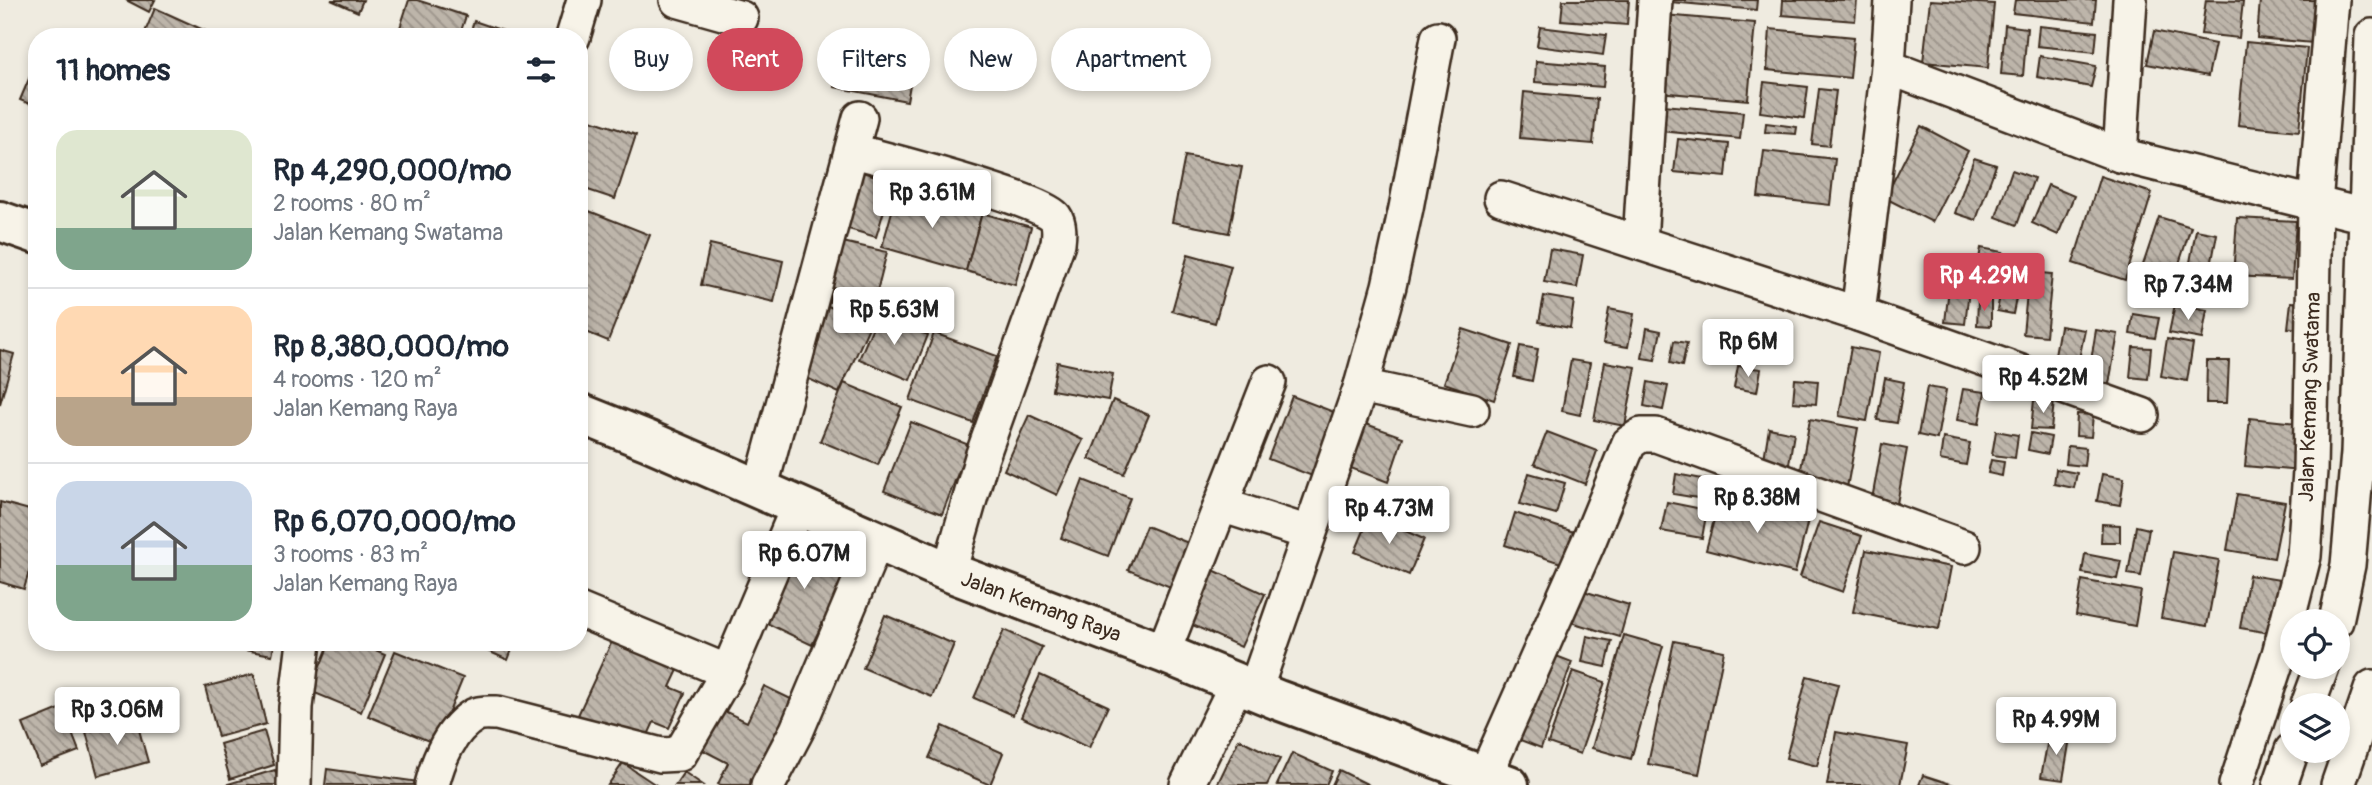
<!DOCTYPE html>
<html lang="en">
<head>
<meta charset="utf-8">
<style>
  body { margin:0; font-family:Pangolin,sans-serif; background:#f6f6f7; color:#1f2937; height:100vh; display:flex; flex-direction:column; font-size:26px; white-space:nowrap }
  * { box-sizing:border-box; margin:0 }
  p { font-size:23px; color:#747a83 }
  .icon { flex:none; width:38px; height:38px; fill:none; stroke:currentColor; stroke-width:2; stroke-linecap:round; stroke-linejoin:round }
  .map { position:relative; flex:1; overflow:hidden }
  .side { position:absolute; left:28px; top:28px; width:560px; height:623px; display:flex; flex-direction:column; background:#fff; border-radius:28px; box-shadow:0 4px 10px #0003 }
  .side>* { flex:none }
  .hud { position:absolute; left:609px; top:28px; width:665px; height:63px; display:flex; gap:14px }
  .controls { position:absolute; left:2280px; top:609px; display:grid; gap:14px }
  .controls a { display:grid; place-items:center; width:70px; height:70px; border-radius:50%; background:#fff; box-shadow:0 4px 10px #0003; font-size:35px }
  .price { position:absolute; translate:-50% -60px; padding:0 16px; border-radius:7px; background:#fff; color:#222; font-size:23px; line-height:46px; filter:drop-shadow(0 2px 4px #0008) }
  .price::after { content:''; position:absolute; left:50%; top:42px; width:21px; height:16px; margin-left:-10px; background:inherit; clip-path:polygon(0 0,100% 0,50% 100%) }
  .price.active { background:#d1495b; color:#fff }
  ul { padding:0; list-style:none }
  li { display:flex; align-items:center; gap:21px; height:175px; padding:0 28px }
  li+li { border-top:2px solid #e0e1e3 }
  li span { display:grid; place-items:center; flex:none; width:196px; height:140px; border-radius:21px; color:#555 }
  li>.icon { margin-inline-start:auto }
  span .icon { width:84px; height:84px; fill:#fffc; stroke-width:1 }
  li b { font-size:30px }
  h2 { display:flex; justify-content:space-between; align-items:center; height:84px; padding:0 28px; font-size:30px }
  .chip { padding:0 24px; border-radius:32px; background:#fff; box-shadow:0 4px 10px #0003; font-size:24px; line-height:63px }
  .chip.active { background:#d1495b; color:#fff }
  .map>svg:first-child { display:block }
  .building { fill:url(#building-back-hatch); stroke:#3b2a1e; stroke-width:2 }
  .lines { fill:none; stroke-linecap:round; stroke-linejoin:round }
  .minor-casing { stroke:#3b2a1e; stroke-width:38 }
  .tertiary-casing { stroke:#3b2a1e; stroke-width:44 }
  .minor { stroke:#f7f3e8; stroke-width:33 }
  .tertiary { stroke:#f7f3e8; stroke-width:38 }
  .labels { text-anchor:middle; dominant-baseline:central; stroke-width:5; stroke-linejoin:round; paint-order:stroke }
  .street-label { font-size:21px; fill:#3b2a1e; stroke:#f7f3e8 }
</style>
</head>
<body>
<div class="map">
<svg width="2372" height="785" viewBox="0 0 2372 785">
  <defs>
    <pattern id="building-back-hatch" width="6" height="6" patternUnits="userSpaceOnUse" patternTransform="scale(1.75)"><rect width="6" height="6" fill="#bdb5aa"/><path d="M-1 5l2 2M0 0l6 6M5-1l2 2" fill="none" stroke="#9b938a"/></pattern>
  </defs>
  <rect width="100%" height="100%" fill="#efebe0"/>
  <filter id="ink" filterUnits="userSpaceOnUse"><feTurbulence type="fractalNoise" baseFrequency=".0143" numOctaves="2"/><feDisplacementMap in="SourceGraphic" scale="14" xChannelSelector="R" yChannelSelector="G"/><feConvolveMatrix kernelMatrix="1 2 1 2 8 2 1 2 1" color-interpolation-filters="sRGB"/></filter>
  <g filter="url(#ink)">
    <g class="building">
      <path d="M126,0H155L149,12Z"/>
      <path d="M331,0H363L358,12Z"/>
      <path d="M409,0H417L466,16L459,37H397Z"/>
      <path d="M1563,0H1629L1627,25L1561,20Z"/>
      <path d="M1671,0H1757L1756,10L1671,2Z"/>
      <path d="M1783,0H1857L1855,21L1782,15Z"/>
      <path d="M1930,0L1994,4L1988,68L1923,62Z"/>
      <path d="M2015,0H2096L2094,22L2013,13Z"/>
      <path d="M2206,0L2243,1L2239,38L2201,34Z"/>
      <path d="M2260,0H2317L2313,43L2257,38Z"/>
      <path d="M155,8L219,37H143Z"/>
      <path d="M1664,15L1755,23L1748,100L1658,92Z"/>
      <path d="M474,21L512,34L511,37H469Z"/>
      <path d="M2005,25L2027,28L2023,76L2001,74Z"/>
      <path d="M2039,26L2097,32L2095,52L2037,46Z"/>
      <path d="M1540,27L1606,35L1603,55L1537,46Z"/>
      <path d="M1770,29L1854,37L1850,78L1767,70Z"/>
      <path d="M2154,31L2215,44L2208,76L2147,64Z"/>
      <path d="M844,33L917,47L907,101L834,87Z"/>
      <path d="M2246,42L2307,48L2299,131L2238,125Z"/>
      <path d="M2040,56L2096,66L2091,87L2037,77Z"/>
      <path d="M37,60V107L20,100Z"/>
      <path d="M1536,61L1605,67L1603,87L1535,82Z"/>
      <path d="M1764,82L1808,87L1804,118L1760,112Z"/>
      <path d="M1819,89L1836,91L1829,146L1812,144Z"/>
      <path d="M1524,92L1597,99L1593,144L1520,138Z"/>
      <path d="M1663,105L1743,112L1740,139L1661,131Z"/>
      <path d="M579,116L636,135L615,199L579,187Z"/>
      <path d="M1766,123L1797,127L1796,134L1765,132Z"/>
      <path d="M1921,126L1968,151L1932,222L1885,198Z"/>
      <path d="M1678,139L1729,144L1726,177L1674,172Z"/>
      <path d="M1764,151L1835,159L1830,205L1758,197Z"/>
      <path d="M1185,156L1242,167L1229,233L1172,222Z"/>
      <path d="M1974,158L1996,165L1976,220L1955,213Z"/>
      <path d="M852,169L893,181L876,237L835,225Z"/>
      <path d="M2012,170L2034,178L2017,225L1996,217Z"/>
      <path d="M2100,176L2152,193L2125,280L2073,263Z"/>
      <path d="M2048,185L2074,196L2058,235L2032,223Z"/>
      <path d="M898,190L982,213L966,271L882,247Z"/>
      <path d="M579,207L650,235L608,341L579,329Z"/>
      <path d="M982,213L1031,227L1015,285L966,271Z"/>
      <path d="M2159,217L2191,227L2173,282L2141,271Z"/>
      <path d="M2237,218L2296,221L2292,279L2233,276Z"/>
      <path d="M2196,230L2217,234L2209,277L2188,273Z"/>
      <path d="M834,240L887,252L873,307L821,295Z"/>
      <path d="M710,244L783,261L774,302L701,285Z"/>
      <path d="M1981,248L2003,252L1997,284L1975,280Z"/>
      <path d="M1550,249L1583,255L1577,288L1544,282Z"/>
      <path d="M1188,254L1231,266L1215,323L1172,311Z"/>
      <path d="M2006,264L2022,267L2013,314L1997,311Z"/>
      <path d="M2029,272L2052,274L2046,336L2023,334Z"/>
      <path d="M1949,288L1969,290L1965,324L1945,322Z"/>
      <path d="M1544,296L1574,301L1570,328L1539,322Z"/>
      <path d="M1978,300H1991V326L1977,325Z"/>
      <path d="M2291,302L2307,304L2304,329L2288,328Z"/>
      <path d="M2175,304L2207,310L2202,339L2169,333Z"/>
      <path d="M826,305L870,325L839,393L796,373Z"/>
      <path d="M1609,309L1634,314L1628,347L1603,343Z"/>
      <path d="M2133,314L2159,318L2155,338L2130,334Z"/>
      <path d="M878,315L928,335L910,380L859,359Z"/>
      <path d="M2060,326L2085,330L2079,359L2055,355Z"/>
      <path d="M1647,328L1661,331L1655,360L1642,358Z"/>
      <path d="M1463,329L1512,345L1494,400L1444,383Z"/>
      <path d="M2096,330L2118,334L2108,389L2087,385Z"/>
      <path d="M934,333L997,356L973,423L910,400Z"/>
      <path d="M2167,339L2193,344L2187,381L2161,376Z"/>
      <path d="M1674,341L1687,343L1682,366L1670,363Z"/>
      <path d="M1520,346L1538,349L1532,381L1514,377Z"/>
      <path d="M1851,347L1879,353L1867,421L1839,416Z"/>
      <path d="M2133,347L2151,348L2148,379L2130,377Z"/>
      <path d="M0,350L14,354L0,404Z"/>
      <path d="M1571,360L1590,363L1580,415L1562,411Z"/>
      <path d="M2207,361H2229L2227,403H2206Z"/>
      <path d="M1057,362L1113,374L1108,400L1052,390Z"/>
      <path d="M1605,362L1636,367L1625,426L1594,420Z"/>
      <path d="M1738,366L1761,369L1757,392L1734,388Z"/>
      <path d="M1885,378L1904,382L1897,423L1877,420Z"/>
      <path d="M1795,379L1818,381L1816,404L1793,402Z"/>
      <path d="M1648,382L1668,386L1663,410L1644,406Z"/>
      <path d="M844,383L902,407L878,465L820,441Z"/>
      <path d="M1927,387L1946,390L1937,439L1918,435Z"/>
      <path d="M1963,389L1985,392L1979,424L1957,420Z"/>
      <path d="M1292,396L1339,414L1315,477L1268,459Z"/>
      <path d="M1113,400L1149,415L1124,474L1089,459Z"/>
      <path d="M2034,400L2054,401L2051,430L2031,429Z"/>
      <path d="M2077,414L2093,415L2091,437L2076,436Z"/>
      <path d="M1029,415L1083,440L1057,495L1004,470Z"/>
      <path d="M2250,418L2306,424L2301,471L2245,466Z"/>
      <path d="M1810,419L1858,428L1846,493L1798,485Z"/>
      <path d="M911,422L969,445L942,514L884,491Z"/>
      <path d="M1363,423L1403,437L1388,482L1348,467Z"/>
      <path d="M1769,428L1794,433L1787,476L1762,471Z"/>
      <path d="M1996,431L2018,435L2015,458L1992,455Z"/>
      <path d="M1547,432L1597,451L1585,484L1534,464Z"/>
      <path d="M2031,433L2051,437L2048,454L2028,450Z"/>
      <path d="M1943,438L1970,443L1966,465L1940,460Z"/>
      <path d="M1882,444L1907,449L1896,509L1871,505Z"/>
      <path d="M2068,446L2086,448L2084,466L2066,464Z"/>
      <path d="M1991,460L2004,462L2002,476L1988,473Z"/>
      <path d="M2056,469L2077,473L2074,488L2054,484Z"/>
      <path d="M1529,473L1565,483L1556,514L1520,504Z"/>
      <path d="M1676,474L1708,480L1704,499L1673,494Z"/>
      <path d="M2102,474L2124,478L2120,505L2097,501Z"/>
      <path d="M1083,480L1130,498L1108,556L1061,538Z"/>
      <path d="M2237,494L2285,502L2274,558L2227,550Z"/>
      <path d="M1720,497L1808,520L1795,573L1706,550Z"/>
      <path d="M0,502L37,512V544L24,589L0,582Z"/>
      <path d="M1667,502L1707,510L1702,538L1661,531Z"/>
      <path d="M1515,513L1577,533L1567,565L1505,545Z"/>
      <path d="M1370,516L1424,539L1409,575L1355,552Z"/>
      <path d="M1819,522L1862,536L1843,592L1800,577Z"/>
      <path d="M2102,524L2120,525V542H2101Z"/>
      <path d="M1146,526L1201,548L1183,592L1128,570Z"/>
      <path d="M2136,526L2149,529L2141,576L2128,574Z"/>
      <path d="M796,537L851,564L812,645L756,618Z"/>
      <path d="M1866,550L1951,567L1939,629L1853,612Z"/>
      <path d="M2173,552L2219,560L2207,626L2161,618Z"/>
      <path d="M2085,554L2121,561L2117,579L2082,573Z"/>
      <path d="M1211,569L1265,594L1241,647L1186,622Z"/>
      <path d="M2249,575L2280,580L2270,633L2240,628Z"/>
      <path d="M2082,580L2141,591L2135,626L2076,615Z"/>
      <path d="M1574,588L1629,605L1620,637L1564,620Z"/>
      <path d="M885,615L954,644L932,697L863,668Z"/>
      <path d="M1004,630L1042,647L1013,715L974,698Z"/>
      <path d="M1624,635L1663,646L1631,759L1592,748Z"/>
      <path d="M1587,636L1612,641L1606,667L1582,662Z"/>
      <path d="M613,639L678,670L670,687L685,693L669,728L654,722L643,746L578,715Z"/>
      <path d="M1674,641L1724,651L1699,774L1648,764Z"/>
      <path d="M200,642H275L272,655Z"/>
      <path d="M330,642H357L385,654L361,712L310,691Z"/>
      <path d="M467,642H515L508,660Z"/>
      <path d="M395,651L463,678L436,744L368,716Z"/>
      <path d="M1546,652L1572,662L1541,748L1515,738Z"/>
      <path d="M1573,671L1605,682L1580,754L1548,743Z"/>
      <path d="M254,674L266,724L218,737L205,687Z"/>
      <path d="M1040,675L1108,706L1089,748L1021,717Z"/>
      <path d="M1807,676L1838,684L1817,766L1786,758Z"/>
      <path d="M764,686L795,701L754,785H720L718,784L728,763L695,746L714,706L747,722Z"/>
      <path d="M62,708L79,751L40,766L23,724Z"/>
      <path d="M136,719L148,762L98,776L86,732Z"/>
      <path d="M943,726L1003,753L990,785L929,758Z"/>
      <path d="M264,731L274,765L230,779L220,744Z"/>
      <path d="M1836,732L1908,745L1900,785H1827Z"/>
      <path d="M2049,734L2070,738L2063,780L2041,777Z"/>
      <path d="M1239,739L1280,759L1267,785H1217Z"/>
      <path d="M1292,753L1332,771L1326,785H1277Z"/>
      <path d="M623,763L656,785H608Z"/>
      <path d="M327,769L426,783L425,785H325Z"/>
      <path d="M275,770L279,785H228V784Z"/>
      <path d="M1339,770L1369,785H1332Z"/>
      <path d="M684,772L703,785H675Z"/>
      <path d="M1923,775L1954,785H1919Z"/>
    </g>
    <g class="lines">
      <defs>
        <g id="minor">
          <path d="M677,0L741,18"/>
          <path d="M1892,0L1888,67L2120,155L2365,216"/>
          <path d="M573,37L584,0"/>
          <path d="M853,151C882,158 1043,200 1055,217C1060,224 1059,235 1058,243L982,457L949,572"/>
          <path d="M2120,155L2130,0"/>
          <path d="M1501,198L1858,314L2142,415"/>
          <path d="M1640,242L1655,0"/>
          <path d="M1858,314L1888,67"/>
          <path d="M1361,386L1472,410"/>
          <path d="M760,490L860,118"/>
          <path d="M1221,505L1309,533"/>
          <path d="M579,610L728,672"/>
          <path d="M2336,621L2348,565L2358,453L2372,36"/>
          <path d="M1163,653L1269,382"/>
          <path d="M1255,690L1361,386L1389,286L1406,208L1438,38"/>
          <path d="M2308,705L2322,667"/>
          <path d="M1485,776L1588,543L1629,443L1641,435H1656L1964,547"/>
          <path d="M294,785L296,707L304,642"/>
          <path d="M432,785C438,760 451,728 475,715C481,712 490,713 497,713L661,755L680,754L728,672L798,507"/>
          <path d="M768,785L797,730L876,542"/>
          <path d="M1187,785L1237,683"/>
          <path d="M2236,785L2279,654L2304,556L2310,471L2315,204L2332,0"/>
          <path d="M2280,785L2292,750"/>
          <path d="M2338,785L2372,687"/>
        </g>
        <g id="tertiary">
          <path d="M0,221L37,234"/>
          <path d="M579,413L649,441L949,572L1163,653L1278,700L1509,785"/>
        </g>
      </defs>
      <use href="#minor" class="minor-casing"/>
      <use href="#tertiary" class="tertiary-casing"/>
      <use href="#minor" class="minor"/>
      <use href="#tertiary" class="tertiary"/>
    </g>
  </g>
  <g class="labels">
    <g class="street-label">
      <text transform="translate(2310 397) rotate(-88)">Jalan Kemang Swatama</text>
      <text transform="translate(1041 607) rotate(20)">Jalan Kemang Raya</text>
    </g>
  </g>
</svg>
<div class="controls">
<a><svg class="icon" aria-label="locate" viewBox="0 0 24 24"><circle cx="12" cy="12" r="6"/><path d="M12 2v4M12 18v4M2 12h4M18 12h4"/></svg></a>
<a><svg class="icon" aria-label="layers" viewBox="0 0 24 24"><path d="M12 4l9 5-9 5-9-5zM3 14l9 5 9-5"/></svg></a>
</div>
<b class="price" style="left:932px;top:230px">Rp 3.61M</b>
<b class="price active" style="left:1984px;top:313px">Rp 4.29M</b>
<b class="price" style="left:2188px;top:322px">Rp 7.34M</b>
<b class="price" style="left:894px;top:347px">Rp 5.63M</b>
<b class="price" style="left:1748px;top:379px">Rp 6M</b>
<b class="price" style="left:2043px;top:415px">Rp 4.52M</b>
<b class="price" style="left:1757px;top:535px">Rp 8.38M</b>
<b class="price" style="left:1389px;top:546px">Rp 4.73M</b>
<b class="price" style="left:804px;top:591px">Rp 6.07M</b>
<b class="price" style="left:117px;top:747px">Rp 3.06M</b>
<b class="price" style="left:2056px;top:757px">Rp 4.99M</b>
<div class="hud">
<a class="chip">Buy</a>
<a class="chip active">Rent</a>
<a class="chip">Filters</a>
<a class="chip">New</a>
<a class="chip">Apartment</a>
</div>
<section class="side">
<h2>11 homes<svg class="icon" aria-label="filters" viewBox="0 0 24 24"><path d="M4 7h16M4 17h16"/><circle cx="9" cy="7" r="2"/><circle cx="15" cy="17" r="2"/></svg></h2>
<ul>
<li><span style="background:linear-gradient(#dfe7d0 70%,#7fa58c 0)"><svg class="icon" aria-label="home" viewBox="0 0 24 24"><path d="M3 11l9-7 9 7M6 9v11h12V9"/></svg></span><div><b>Rp 4,290,000/mo</b><p>2 rooms · 80 m²</p><p>Jalan Kemang Swatama</p></div></li>
<li><span style="background:linear-gradient(#ffd9b3 65%,#b9a48a 0)"><svg class="icon" aria-label="home" viewBox="0 0 24 24"><path d="M3 11l9-7 9 7M6 9v11h12V9"/></svg></span><div><b>Rp 8,380,000/mo</b><p>4 rooms · 120 m²</p><p>Jalan Kemang Raya</p></div></li>
<li><span style="background:linear-gradient(#c9d6e8 60%,#7fa58c 0)"><svg class="icon" aria-label="home" viewBox="0 0 24 24"><path d="M3 11l9-7 9 7M6 9v11h12V9"/></svg></span><div><b>Rp 6,070,000/mo</b><p>3 rooms · 83 m²</p><p>Jalan Kemang Raya</p></div></li>
</ul>
</section>
</div>
</body>
</html>
